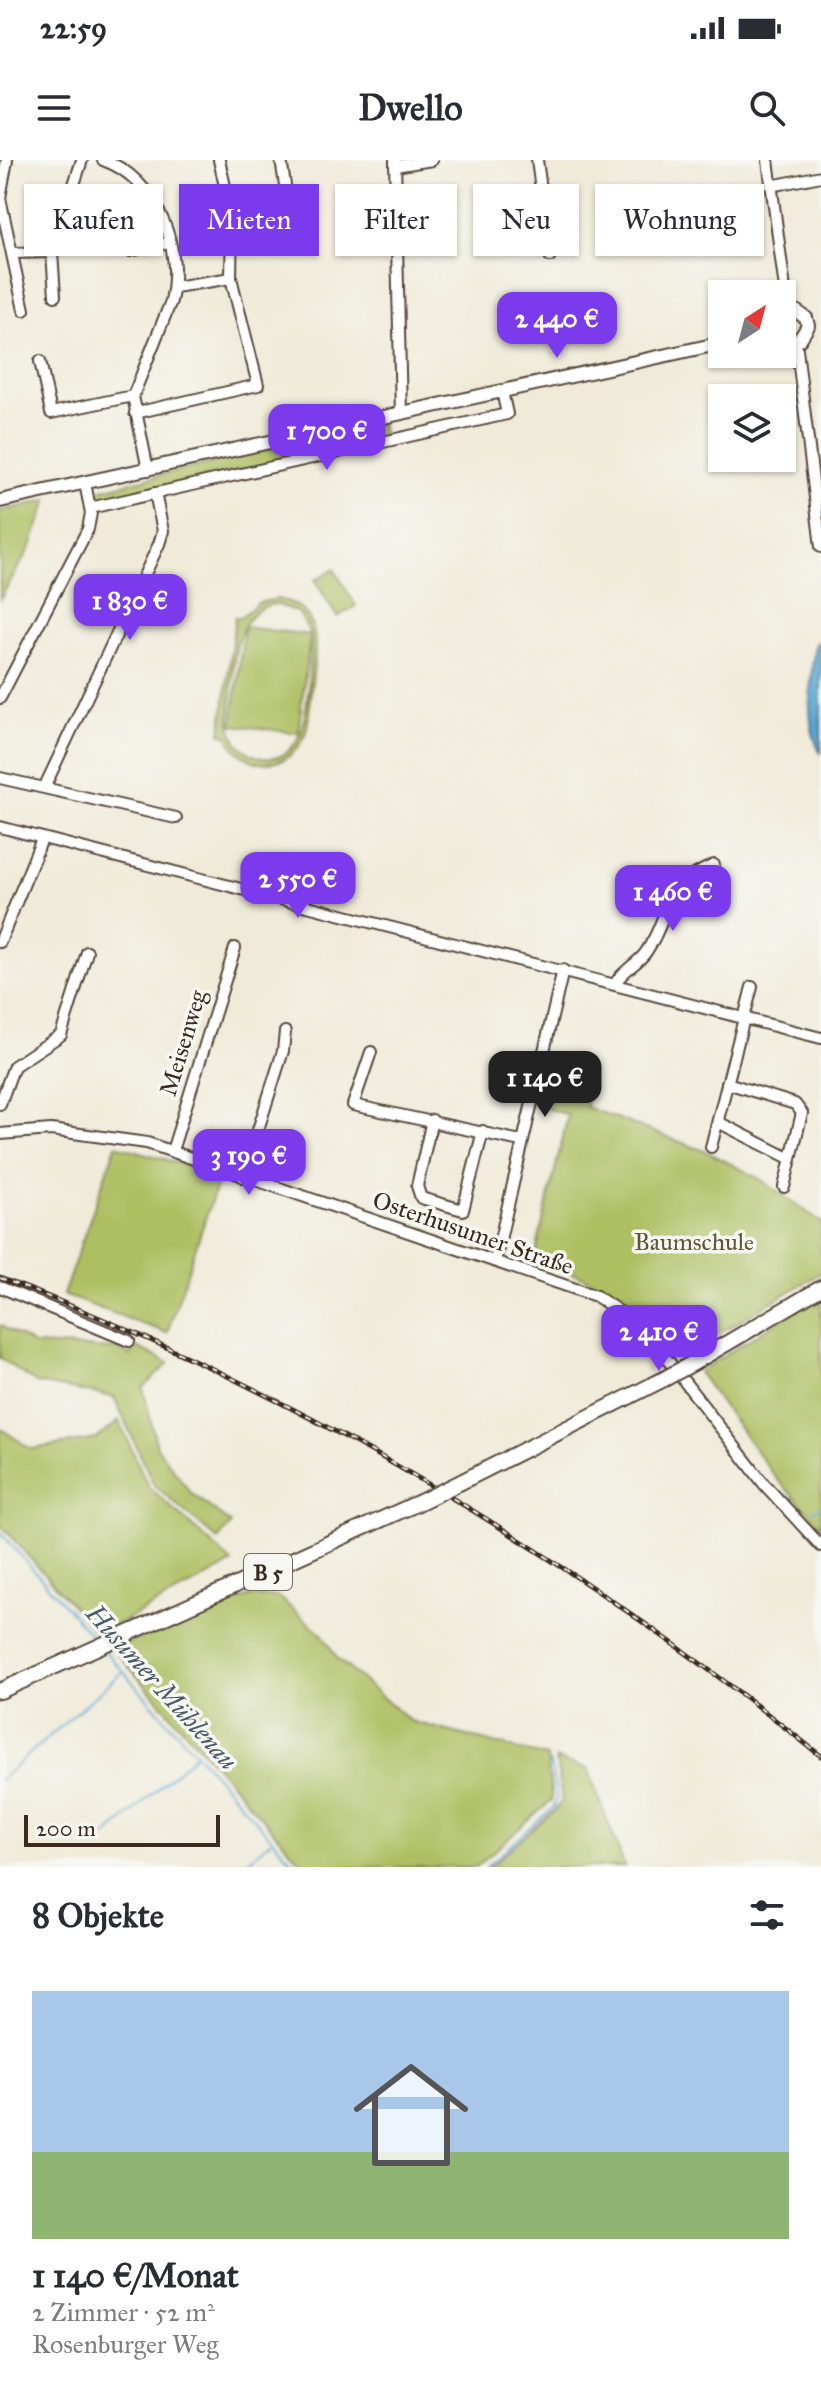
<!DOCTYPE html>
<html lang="de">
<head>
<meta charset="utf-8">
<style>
  body { margin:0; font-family:"IM FELL Great Primer",serif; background:#f2f2f3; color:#2b2b33; height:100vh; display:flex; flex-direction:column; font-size:30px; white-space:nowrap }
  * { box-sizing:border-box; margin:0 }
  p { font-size:26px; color:#7c7c81 }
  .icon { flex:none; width:44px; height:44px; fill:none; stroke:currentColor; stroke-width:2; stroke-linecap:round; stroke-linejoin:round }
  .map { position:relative; height:1707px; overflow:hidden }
  .sheet { display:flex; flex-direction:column; background:#fff; flex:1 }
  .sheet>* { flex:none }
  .hud { position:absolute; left:24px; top:24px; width:774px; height:72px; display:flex; gap:16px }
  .needle { width:52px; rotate:36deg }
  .controls { position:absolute; left:708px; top:120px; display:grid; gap:16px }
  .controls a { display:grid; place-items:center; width:88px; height:88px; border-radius:0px; background:#fff; box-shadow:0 2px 6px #0004; font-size:40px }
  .scale { position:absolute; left:24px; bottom:20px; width:196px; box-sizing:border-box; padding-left:8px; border:4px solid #3b2a1e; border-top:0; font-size:22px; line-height:28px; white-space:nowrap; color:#3b2a1e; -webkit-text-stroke:6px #f6f6f2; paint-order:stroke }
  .price { position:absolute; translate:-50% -68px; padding:0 18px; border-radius:16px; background:#7c3aed; color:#fff; font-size:26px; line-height:52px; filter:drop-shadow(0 2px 4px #0008) }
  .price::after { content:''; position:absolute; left:50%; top:48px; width:24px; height:18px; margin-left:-12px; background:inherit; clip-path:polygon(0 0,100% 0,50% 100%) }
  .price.selected { background:#222; color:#fff }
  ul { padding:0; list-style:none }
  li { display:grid; align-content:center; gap:16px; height:424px; padding:0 32px }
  li span { display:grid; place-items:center; height:248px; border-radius:0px; color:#555 }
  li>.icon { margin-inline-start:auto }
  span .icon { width:144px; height:144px; fill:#fffc; stroke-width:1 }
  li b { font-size:34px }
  h2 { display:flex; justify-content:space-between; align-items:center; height:96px; padding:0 32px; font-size:34px }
  .chip { padding:0 28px; border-radius:0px; background:#fff; box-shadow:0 2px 6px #0004; font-size:28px; line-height:72px }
  .chip.selected { background:#7c3aed; color:#fff }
  .status { display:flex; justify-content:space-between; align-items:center; height:56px; padding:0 40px; background:#fff; direction:ltr }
  .status svg { height:22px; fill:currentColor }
  header { display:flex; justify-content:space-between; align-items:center; height:104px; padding:0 32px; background:#fff; font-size:36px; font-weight:700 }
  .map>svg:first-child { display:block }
  .green { fill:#aebf62; stroke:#747440; stroke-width:2; fill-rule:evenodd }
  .water { fill:#59a5d1; stroke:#4a6878; stroke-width:2 }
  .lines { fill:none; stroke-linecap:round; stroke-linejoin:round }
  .stream { stroke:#59a5d1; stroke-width:2 }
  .minor-casing { stroke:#56473a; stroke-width:14 }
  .major-casing { stroke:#56473a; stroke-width:16 }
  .highway-casing { stroke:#56473a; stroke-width:18 }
  .minor { stroke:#fff; stroke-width:10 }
  .major { stroke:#fff; stroke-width:12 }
  .highway { stroke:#fff; stroke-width:14 }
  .rail-casing { stroke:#3b2a1e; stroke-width:5 }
  .rail { stroke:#f6f6f2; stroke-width:2; stroke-dasharray:6; stroke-linecap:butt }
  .highway-bridge-casing { stroke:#56473a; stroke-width:18; stroke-linecap:butt }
  .highway-bridge { stroke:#fff; stroke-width:14 }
  .labels { text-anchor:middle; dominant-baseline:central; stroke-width:7; stroke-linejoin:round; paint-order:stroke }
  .shield { fill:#f6f6f2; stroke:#73675e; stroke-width:2 }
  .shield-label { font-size:22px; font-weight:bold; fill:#3b2a1e }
  .street-label { font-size:24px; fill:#3b2a1e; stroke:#f6f6f2 }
  .park-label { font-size:24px; fill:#5e5732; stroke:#f6f6f2 }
  .water-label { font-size:26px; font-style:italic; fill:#475b66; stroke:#f6f6f2 }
</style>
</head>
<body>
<div class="status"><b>22:59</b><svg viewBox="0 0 49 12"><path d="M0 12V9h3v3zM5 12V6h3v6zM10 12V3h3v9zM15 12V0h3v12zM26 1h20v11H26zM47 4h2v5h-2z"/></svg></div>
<header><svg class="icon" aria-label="menu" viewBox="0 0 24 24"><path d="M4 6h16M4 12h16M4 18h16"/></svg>Dwello<svg class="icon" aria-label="search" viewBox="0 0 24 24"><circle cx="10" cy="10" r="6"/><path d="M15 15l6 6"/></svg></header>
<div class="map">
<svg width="821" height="1707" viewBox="0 0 821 1707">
  <rect width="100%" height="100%" fill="#f6f6f2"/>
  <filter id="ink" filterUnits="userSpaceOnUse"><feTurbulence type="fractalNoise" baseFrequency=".0125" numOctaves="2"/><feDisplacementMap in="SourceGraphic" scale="16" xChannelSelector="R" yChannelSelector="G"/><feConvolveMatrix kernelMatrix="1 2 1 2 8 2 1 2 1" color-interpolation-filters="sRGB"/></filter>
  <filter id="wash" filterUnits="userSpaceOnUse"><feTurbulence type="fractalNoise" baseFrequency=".006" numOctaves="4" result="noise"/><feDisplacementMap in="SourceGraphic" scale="32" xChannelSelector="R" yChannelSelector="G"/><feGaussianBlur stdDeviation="1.8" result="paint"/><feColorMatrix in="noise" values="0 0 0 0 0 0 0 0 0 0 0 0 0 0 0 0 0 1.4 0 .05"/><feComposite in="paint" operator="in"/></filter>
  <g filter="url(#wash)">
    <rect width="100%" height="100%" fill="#f0ebd9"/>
    <g class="green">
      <path d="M380,262L384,276L378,281L95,341L94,331Z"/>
      <path d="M48,340L31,386L0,439V351Z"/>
      <path d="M334,409L356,446L337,457L315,420Z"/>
      <path d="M277,439C326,446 315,494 311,529C309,547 310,569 300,584C281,615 239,606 227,575L221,574L235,457H241L258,443ZM276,444L299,453L311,475L244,467L232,565L298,573L310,475L311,484C308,512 310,552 298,578C280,616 230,596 230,558C234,521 227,449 276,444Z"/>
      <path d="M539,920L588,935L586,947L710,993L760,1019L821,1062V1113L680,1196C633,1135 606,1123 534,1100L568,955L533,944Z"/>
      <path d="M116,985L220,1015L167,1173L63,1135Z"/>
      <path d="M821,1134V1366L775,1317L698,1212Z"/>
      <path d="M0,1165L34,1185L119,1189L130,1196L135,1186L169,1203L143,1228L157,1287L191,1333L231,1364L218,1380L154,1325L114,1237L36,1223L0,1198Z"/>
      <path d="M119,1261L148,1326L233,1403L98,1475L0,1364V1268L31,1289L96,1279Z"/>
      <path d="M277,1436L322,1474L338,1499L410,1561L547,1597L552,1640L476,1707H305L112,1488L248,1437Z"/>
      <path d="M556,1599L588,1609L625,1707H489L556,1649L562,1640Z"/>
    </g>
    <path class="water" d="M819,482L821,483V593C803,565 811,516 815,484Z"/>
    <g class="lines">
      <g class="stream">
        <path d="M813,1351L821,1346"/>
        <path d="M0,1372L97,1482"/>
        <path d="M104,1490L297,1707"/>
        <path d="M0,1620L122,1512"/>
        <path d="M105,1677L196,1594"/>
        <path d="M241,1707L272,1680"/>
        <path d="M486,1707L553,1648L557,1639L550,1602"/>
      </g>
    </g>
  </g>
  <g filter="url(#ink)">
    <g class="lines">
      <defs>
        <g id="minor">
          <path d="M103,0C156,18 184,88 171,141L133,236L148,310"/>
          <path d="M395,0L401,254"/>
          <path d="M537,0L550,96"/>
          <path d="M768,0L788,152"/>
          <path d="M395,6L432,0"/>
          <path d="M771,26L821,16"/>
          <path d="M71,31C106,44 120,55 130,91L168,83"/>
          <path d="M0,38L24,150"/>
          <path d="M0,38L7,0"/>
          <path d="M232,57L289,50L281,0"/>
          <path d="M52,92L82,0"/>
          <path d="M13,93L52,92L55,136"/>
          <path d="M175,127L231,118"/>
          <path d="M796,181L821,387"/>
          <path d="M40,201L51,253L133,236"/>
          <path d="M135,253L258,225L231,118L232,57L219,0"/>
          <path d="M90,348L507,254L502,231"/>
          <path d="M0,538L88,369L91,353L85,323"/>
          <path d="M0,618L176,658"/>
          <path d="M45,626L159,384L163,371L155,333"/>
          <path d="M0,667L821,878"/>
          <path d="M0,782L42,679"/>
          <path d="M615,824C622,810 637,805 646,792C675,749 656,730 714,705"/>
          <path d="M371,892L353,945L521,981"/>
          <path d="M727,923L795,944L802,953L784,1027"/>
          <path d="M0,944L14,906L61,875L87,792"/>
          <path d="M432,960L417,1026L421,1038L463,1050L483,971"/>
          <path d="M718,962L791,999"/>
          <path d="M0,974L51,970L147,983L596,1136L642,1167L764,1324L821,1386"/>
          <path d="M711,987L752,827"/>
          <path d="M172,991L235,788"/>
          <path d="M243,1017L283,891L285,872"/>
          <path d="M495,1101L563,810"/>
          <path d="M0,1127L129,1181"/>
        </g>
        <g id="major">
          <path d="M782,156L796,151L806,158L808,166L800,179L789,180L782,175"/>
          <path d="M0,341L722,183"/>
        </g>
        <g id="highway">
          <path d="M695,1202L821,1128"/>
          <path d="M461,1322L664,1219"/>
          <path d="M0,1531L418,1343"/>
        </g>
      </defs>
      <use href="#minor" class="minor-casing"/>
      <use href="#major" class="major-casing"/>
      <use href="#highway" class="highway-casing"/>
      <use href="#minor" class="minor"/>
      <use href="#major" class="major"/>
      <use href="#highway" class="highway"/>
      <defs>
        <path id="rail" d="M0,1118C300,1231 571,1396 821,1596"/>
      </defs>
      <use href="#rail" class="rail-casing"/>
      <use href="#rail" class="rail"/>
      <defs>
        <g id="highway-bridge">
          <path d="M664,1219L695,1202"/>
          <path d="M418,1343L461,1322"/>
        </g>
      </defs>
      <use href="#highway-bridge" class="highway-bridge-casing"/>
      <use href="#highway-bridge" class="highway-bridge"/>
    </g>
  </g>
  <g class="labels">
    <rect class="shield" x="244" y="1394" width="48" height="36" rx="6"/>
    <g class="shield-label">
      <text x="268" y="1412">B 5</text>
    </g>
    <g class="street-label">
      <text transform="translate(183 883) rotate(-73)">Meisenweg</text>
      <text transform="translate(473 1073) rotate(19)">Osterhusumer Straße</text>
    </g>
    <g class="park-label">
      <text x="694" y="1082">Baumschule</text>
    </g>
    <g class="water-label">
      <text transform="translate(162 1527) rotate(48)">Husumer Mühlenau</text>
    </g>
  </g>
</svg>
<div class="controls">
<a><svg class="needle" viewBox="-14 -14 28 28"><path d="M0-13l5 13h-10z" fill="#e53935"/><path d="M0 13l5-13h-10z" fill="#7c7c81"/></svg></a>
<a><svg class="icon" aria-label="layers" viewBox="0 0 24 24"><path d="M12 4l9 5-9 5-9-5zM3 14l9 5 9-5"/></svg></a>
</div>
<div class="scale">200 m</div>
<b class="price" style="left:557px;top:200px">2 440 €</b>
<b class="price" style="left:327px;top:312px">1 700 €</b>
<b class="price" style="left:130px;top:482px">1 830 €</b>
<b class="price" style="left:298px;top:760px">2 550 €</b>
<b class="price" style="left:673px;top:773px">1 460 €</b>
<b class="price selected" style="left:545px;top:959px">1 140 €</b>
<b class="price" style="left:249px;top:1037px">3 190 €</b>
<b class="price" style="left:659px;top:1213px">2 410 €</b>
<div class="hud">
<a class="chip">Kaufen</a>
<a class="chip selected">Mieten</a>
<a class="chip">Filter</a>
<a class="chip">Neu</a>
<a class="chip">Wohnung</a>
</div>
</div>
<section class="sheet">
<h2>8 Objekte<svg class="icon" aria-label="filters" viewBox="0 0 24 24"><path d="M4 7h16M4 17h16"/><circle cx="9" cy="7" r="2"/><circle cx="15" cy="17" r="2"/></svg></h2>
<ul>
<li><span style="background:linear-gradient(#a9c7e8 65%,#8fb573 0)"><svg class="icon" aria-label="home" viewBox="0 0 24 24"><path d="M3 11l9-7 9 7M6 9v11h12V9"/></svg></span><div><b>1 140 €/Monat</b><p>2 Zimmer · 52 m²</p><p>Rosenburger Weg</p></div></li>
</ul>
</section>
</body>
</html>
